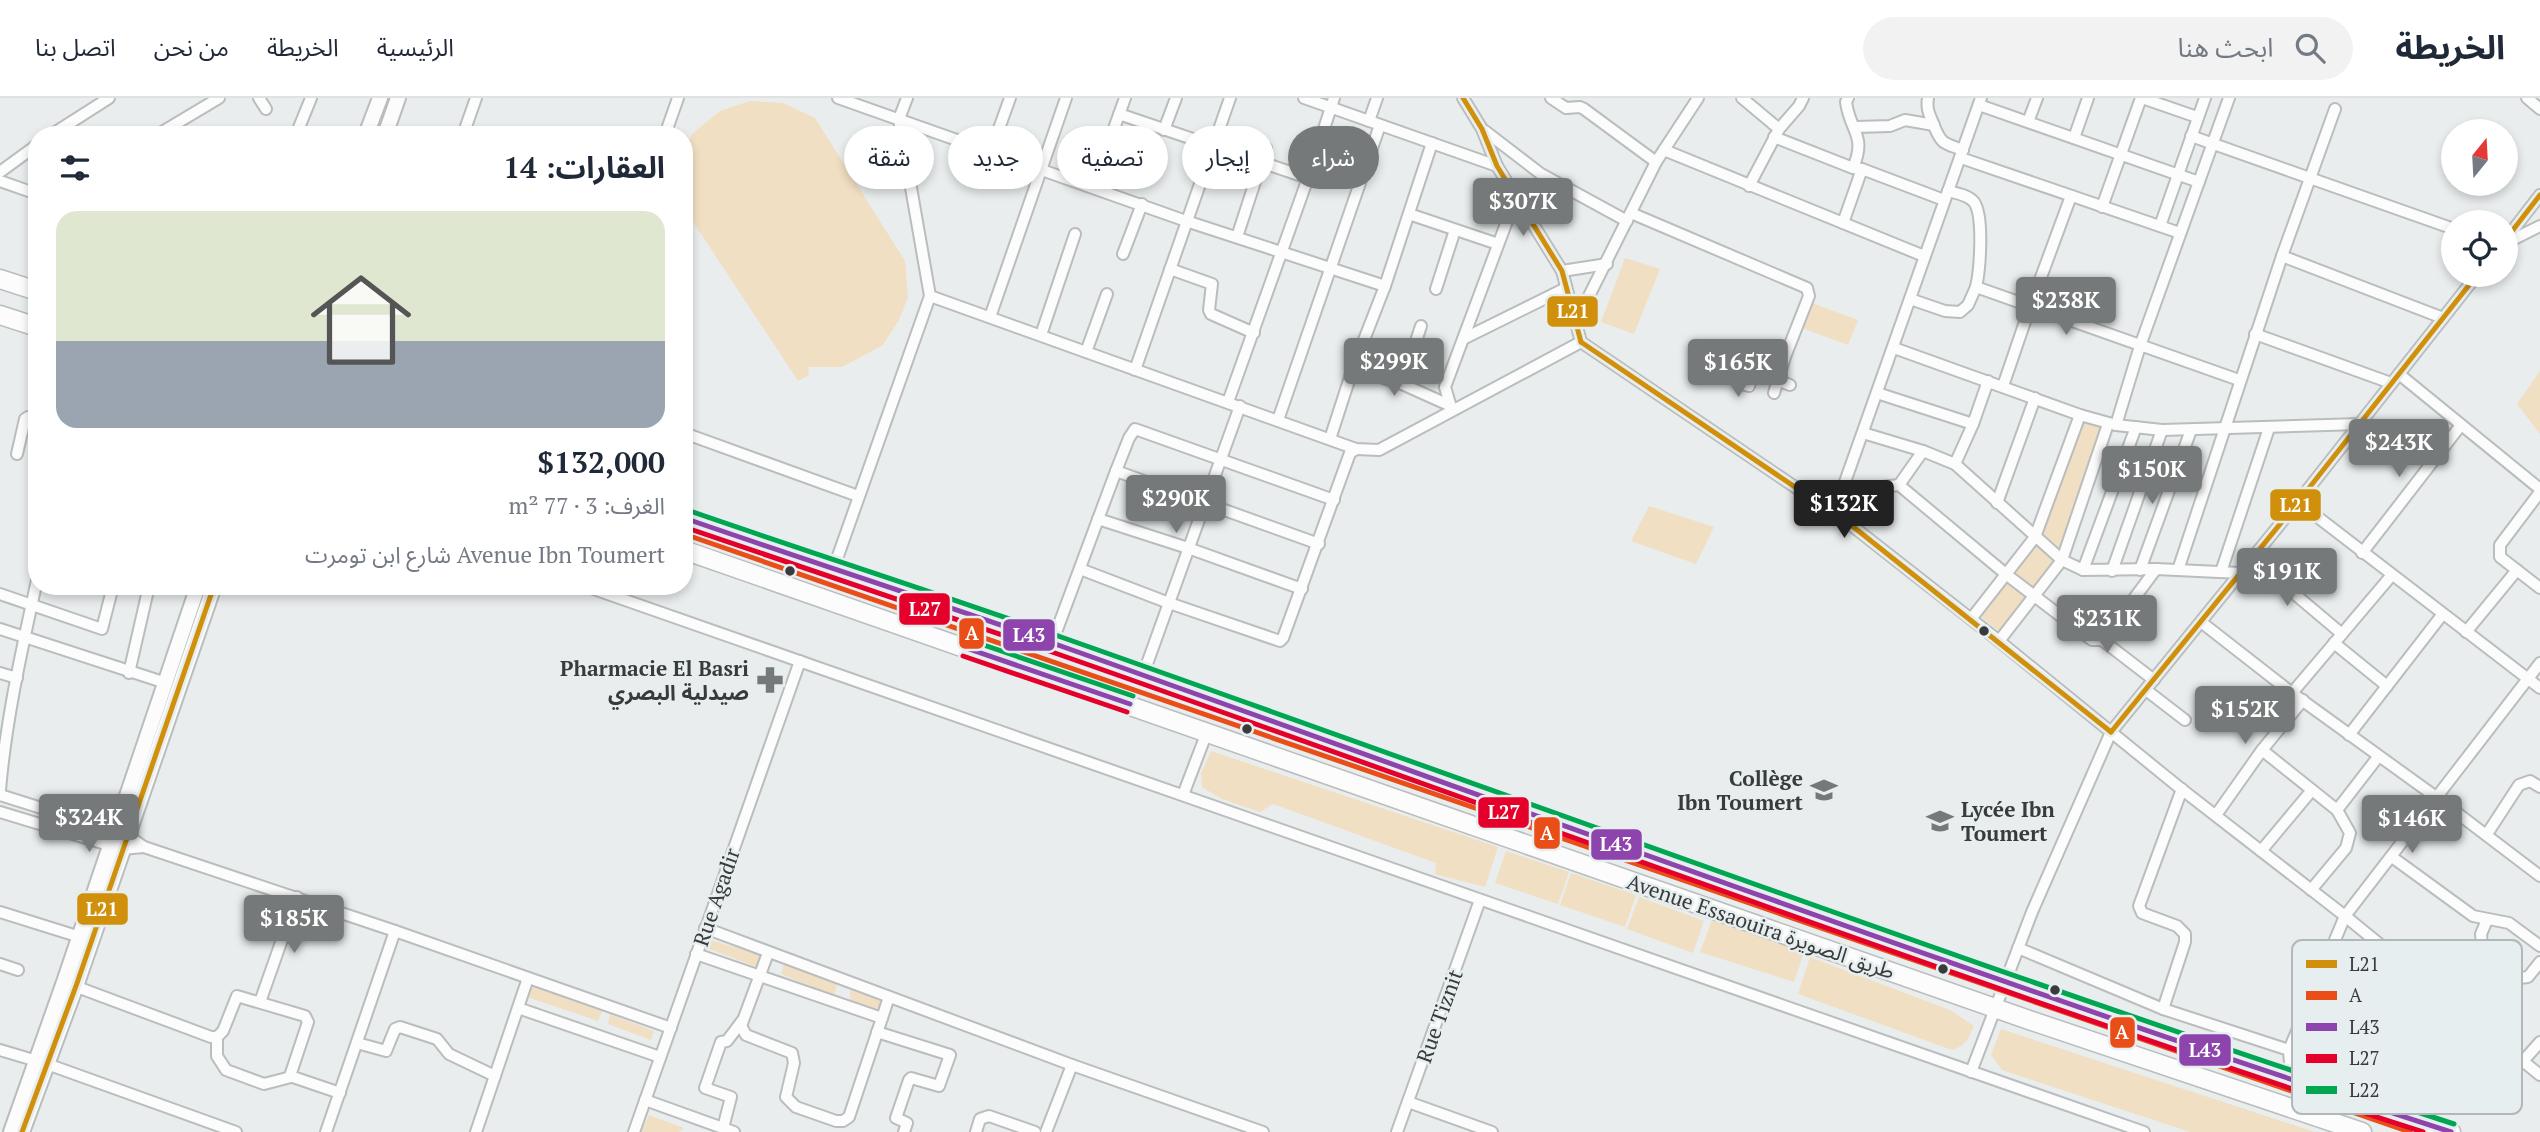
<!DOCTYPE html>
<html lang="ar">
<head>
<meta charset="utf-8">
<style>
  body { margin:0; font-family:"PT Serif","Noto Sans Arabic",serif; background:#f2f2f3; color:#1f2937; direction:rtl; height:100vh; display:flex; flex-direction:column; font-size:26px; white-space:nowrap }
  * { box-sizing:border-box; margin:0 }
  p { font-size:23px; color:#747a83 }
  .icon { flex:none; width:38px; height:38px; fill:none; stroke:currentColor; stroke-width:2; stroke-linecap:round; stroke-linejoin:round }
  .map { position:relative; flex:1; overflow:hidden; direction:ltr }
  .details { position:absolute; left:28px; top:28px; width:665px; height:469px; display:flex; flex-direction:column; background:#fff; border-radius:28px; box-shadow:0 4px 10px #0003; direction:rtl }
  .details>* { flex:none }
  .top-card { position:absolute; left:714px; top:28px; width:665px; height:63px; direction:rtl; display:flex; gap:14px }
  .needle { width:46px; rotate:18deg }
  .fabs { position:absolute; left:2441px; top:21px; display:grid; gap:14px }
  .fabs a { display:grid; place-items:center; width:77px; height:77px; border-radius:50%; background:#fff; box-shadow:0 4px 10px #0003; font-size:35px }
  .price { position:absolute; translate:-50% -60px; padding:0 16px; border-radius:7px; background:#767979; color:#fff; font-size:23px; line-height:46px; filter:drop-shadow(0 2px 4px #0008) }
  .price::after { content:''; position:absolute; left:50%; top:42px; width:21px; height:16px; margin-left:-10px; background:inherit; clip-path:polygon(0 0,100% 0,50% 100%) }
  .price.selected { background:#222; color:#fff }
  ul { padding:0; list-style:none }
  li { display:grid; align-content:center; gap:14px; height:371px; padding:0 28px }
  li span { display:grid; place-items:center; height:217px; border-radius:21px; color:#555 }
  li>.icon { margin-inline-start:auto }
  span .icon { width:126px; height:126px; fill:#fffc; stroke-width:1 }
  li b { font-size:30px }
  h2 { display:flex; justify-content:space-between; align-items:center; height:84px; padding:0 28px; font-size:30px }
  .chip { padding:0 24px; border-radius:32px; background:#fff; box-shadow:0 4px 10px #0003; font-size:24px; line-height:63px }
  .chip.selected { background:#767979; color:#fff }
  header { display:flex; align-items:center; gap:42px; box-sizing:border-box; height:98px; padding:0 35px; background:#fff; border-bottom:2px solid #e0e1e3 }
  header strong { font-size:33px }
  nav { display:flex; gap:38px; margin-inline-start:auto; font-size:24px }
  .search { width:490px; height:63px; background:#f2f2f3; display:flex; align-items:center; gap:18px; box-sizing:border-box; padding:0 24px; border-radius:38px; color:#747a83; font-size:26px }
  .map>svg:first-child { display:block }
  .green { fill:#f1dfc3 }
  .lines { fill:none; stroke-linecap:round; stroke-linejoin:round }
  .minor-casing { stroke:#babdbd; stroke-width:14 }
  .tertiary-casing { stroke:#babdbd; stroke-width:18 }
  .primary-casing { stroke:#babdbd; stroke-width:21 }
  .minor { stroke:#fcfcfc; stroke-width:10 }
  .tertiary { stroke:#fcfcfc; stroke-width:14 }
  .primary { stroke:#fcfcfc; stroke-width:18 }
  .bus-1-casing { stroke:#e7eeef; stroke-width:10 }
  .bus-2-casing { stroke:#e7eeef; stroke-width:10 }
  .bus-3-casing { stroke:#e7eeef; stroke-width:10 }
  .bus-4-casing { stroke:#e7eeef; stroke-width:10 }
  .bus-5-casing { stroke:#e7eeef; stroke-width:10 }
  .bus-1 { stroke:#d1900c; stroke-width:5 }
  .bus-2 { stroke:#e94e19; stroke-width:5 }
  .bus-3 { stroke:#8e44ad; stroke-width:5 }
  .bus-4 { stroke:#e4002b; stroke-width:5 }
  .bus-5 { stroke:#00a651; stroke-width:5 }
  .bus-dot { fill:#383a3b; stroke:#e7eeef; stroke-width:2.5 }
  .labels { text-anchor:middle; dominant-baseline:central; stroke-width:5; stroke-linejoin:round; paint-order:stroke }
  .poi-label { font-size:21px; font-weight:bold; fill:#383a3b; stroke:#e7eeef; text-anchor:end }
  .street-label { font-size:21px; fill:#383a3b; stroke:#e7eeef }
  .key { fill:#e7eeef; stroke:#b2b8b9; stroke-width:2 }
  .key-label { font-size:19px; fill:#383a3b }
  .line-badge { stroke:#e7eeef; stroke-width:2.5 }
  .badge-label { font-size:19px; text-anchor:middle; font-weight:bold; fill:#fff }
</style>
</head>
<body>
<header>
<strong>الخريطة</strong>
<div class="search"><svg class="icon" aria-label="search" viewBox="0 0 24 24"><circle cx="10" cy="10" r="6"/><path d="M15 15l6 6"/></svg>ابحث هنا</div>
<nav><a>الرئيسية</a><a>الخريطة</a><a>من نحن</a><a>اتصل بنا</a></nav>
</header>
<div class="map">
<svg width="2540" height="1034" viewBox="0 0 2540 1034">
  <rect width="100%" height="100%" fill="#e9eded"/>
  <g class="green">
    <path d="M750,3L783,5L815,20L905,163L908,199L899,222L883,247L842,269H808L809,277L798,283L684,110V51L693,35L720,13Z"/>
    <path d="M1625,160L1660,171L1634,236L1601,224Z"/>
    <path d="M1812,205L1858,222L1848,247L1802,230Z"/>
    <path d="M2540,273V336L2517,306Z"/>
    <path d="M2082,321L2107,329L2059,456L2039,439Z"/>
    <path d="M1649,408L1714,429L1696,466L1631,443Z"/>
    <path d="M2036,446L2055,461L2033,492L2010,479Z"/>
    <path d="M2007,484L2028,499L1999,533L1979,517Z"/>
    <path d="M1211,653L1498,749L1485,789L1435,776L1436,765L1273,706L1260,714L1222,701L1202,689L1201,675Z"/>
    <path d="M1506,753L1569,774L1558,806L1495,785Z"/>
    <path d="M1571,775L1636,797L1625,829L1560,807Z"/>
    <path d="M1639,799L1704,823L1693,855L1627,831Z"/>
    <path d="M1712,822L1805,851L1794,884L1700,854Z"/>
    <path d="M707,841L762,857L759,870L707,850Z"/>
    <path d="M1810,859L1950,912L1974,928C1969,940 1966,948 1952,952L1798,896Z"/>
    <path d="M784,866L837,886L834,898L781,876Z"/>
    <path d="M530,887L602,913L598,923L527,899Z"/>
    <path d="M850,892L883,903L876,912L850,904Z"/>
    <path d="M610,916L654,933L651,942L608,926Z"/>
    <path d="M2001,931L2315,1034H2190L2002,972L1991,957Z"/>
    <path d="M649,1017L684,1030L679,1034H641Z"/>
  </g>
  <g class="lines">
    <defs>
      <g id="minor">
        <path d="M259,0L266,11"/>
        <path d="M838,0L1186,123L1385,188"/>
        <path d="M1304,0L1497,68"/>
        <path d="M1463,0L1482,31L1497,68L1562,173L1581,244"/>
        <path d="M1551,0L1566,10L1580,9L1584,11L1656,64"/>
        <path d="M1742,0L1779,31"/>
        <path d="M1928,0C1926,12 1930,17 1934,28C1942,47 1944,45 1963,52"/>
        <path d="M2142,0L2197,19"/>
        <path d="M2527,0L2540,11"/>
        <path d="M1979,7L2199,84"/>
        <path d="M1119,16L1308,80"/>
        <path d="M1369,23L1377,0"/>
        <path d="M2028,24L2037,0"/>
        <path d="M1855,29L1890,28L1905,22L1934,27"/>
        <path d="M1164,32L1176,0"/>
        <path d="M1485,33L1541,76L1627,123"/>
        <path d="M51,37L109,0"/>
        <path d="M157,37L219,0"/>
        <path d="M296,37L311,0"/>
        <path d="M463,37L476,0"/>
        <path d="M665,37L678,0"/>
        <path d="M2191,38L2454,131"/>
        <path d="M1774,39L1853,70C1867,37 1850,34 1846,4L1848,0"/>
        <path d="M2074,40L2088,0"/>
        <path d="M1664,52L1924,158"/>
        <path d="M991,53L1010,0"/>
        <path d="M1961,60L2180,135"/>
        <path d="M1853,70L1862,71L1944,102"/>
        <path d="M0,74L37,47"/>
        <path d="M0,83L37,96"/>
        <path d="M1749,88L1779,31L1799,8L1803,0"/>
        <path d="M1093,89L1125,0"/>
        <path d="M1948,93C1956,95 1968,97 1974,104C1984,118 1980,172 1976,189"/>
        <path d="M2102,109L2141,0"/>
        <path d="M1631,115L1807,190L1809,198L1785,259L1774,295"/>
        <path d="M1409,116L1498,146"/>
        <path d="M1843,125L1862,71"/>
        <path d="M2160,128L2205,0"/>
        <path d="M1237,139L1266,50"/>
        <path d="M2506,141L2540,97"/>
        <path d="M2506,145L2540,128"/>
        <path d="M1123,156L1142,106"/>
        <path d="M2282,158L2443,220"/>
        <path d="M1170,171L1212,186L1209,212L1211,216L1254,235"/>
        <path d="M1562,173L1607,166"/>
        <path d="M1436,191L1455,132"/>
        <path d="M930,198L1356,351L1379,352L1581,244"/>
        <path d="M1910,201L1945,213L1960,214L1968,207L1976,189L2239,282"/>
        <path d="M990,219L1066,0"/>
        <path d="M1576,224L1656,64L1698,0"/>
        <path d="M2255,236L2391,285"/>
        <path d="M1041,237L1075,136"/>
        <path d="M1463,241L1566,190"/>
        <path d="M1581,244L1851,427L1999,543L2180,690L2345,818L2540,977"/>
        <path d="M1894,250L2080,317L2116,327L2140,248L2229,0"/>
        <path d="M1086,254L1107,196"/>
        <path d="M1731,265L1790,287"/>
        <path d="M1743,269L1738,285L1749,288L1754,274"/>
        <path d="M1353,270L1402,286L1451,308"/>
        <path d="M1135,272L1230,0"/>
        <path d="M1760,276L1767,253"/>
        <path d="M2399,276L2540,391"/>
        <path d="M1402,286L1421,228"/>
        <path d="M2003,288L2030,209L2071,98"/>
        <path d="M1877,295L1973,326"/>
        <path d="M1228,304L1308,80L1334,0"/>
        <path d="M1450,306L1445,289L1516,99"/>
        <path d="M1278,322L1380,27"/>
        <path d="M2116,327L2162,332L2359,326"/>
        <path d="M684,335L858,398"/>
        <path d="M1863,335L1923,353L1955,366L2062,462L2083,472L2156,471L2240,475"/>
        <path d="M1330,341L1353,270L1385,188L1432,45"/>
        <path d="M1923,353L1899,387L2007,477L2092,542H2102L2107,537L2156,471"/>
        <path d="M17,356L25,321L28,319L37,321"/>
        <path d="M1955,366L1973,326L1988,283"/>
        <path d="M1116,373L1319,446"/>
        <path d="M2540,394L2500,447V459L2540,490"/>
        <path d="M2298,404L2540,590"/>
        <path d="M1997,405L2035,300"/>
        <path d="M1834,415L1981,0"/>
        <path d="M1098,421L1188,450L1302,491"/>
        <path d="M1851,427L1865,391L1899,387"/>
        <path d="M2362,455L2461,327"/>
        <path d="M2252,460L2342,536"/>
        <path d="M1080,471L1169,505L1280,543L1283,540L1350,355L1356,351"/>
        <path d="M833,472L930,198L899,21L907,0"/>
        <path d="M2083,472L2136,329"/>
        <path d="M2140,472L2191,332"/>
        <path d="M2178,472L2282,158L2335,11"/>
        <path d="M2112,473L2162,332"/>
        <path d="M2221,474L2269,330"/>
        <path d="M585,488L2144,1034"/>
        <path d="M0,496L102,531L113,488"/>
        <path d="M1971,521L2035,439L2080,317"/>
        <path d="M2201,524L2292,595L2436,699L2540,778"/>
        <path d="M0,531L166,585"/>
        <path d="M2466,534L2517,472"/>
        <path d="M2102,542L2154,582"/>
        <path d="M1999,543L2062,462L2108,326"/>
        <path d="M1052,545L1116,373L1129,340L1135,331L1334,402"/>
        <path d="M2334,545L2387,588"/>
        <path d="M0,575L17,580"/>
        <path d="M129,575L149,488"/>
        <path d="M1143,577L1240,308"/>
        <path d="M2146,592L2185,622"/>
        <path d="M2292,595L2391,478"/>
        <path d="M2349,637L2442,517"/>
        <path d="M2262,652L2337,712L2350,735L2346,750L2311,792"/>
        <path d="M0,692C6,621 22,551 37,482"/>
        <path d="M0,697L127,737L144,749L122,751L0,714"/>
        <path d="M1183,697L1207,634"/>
        <path d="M2337,712L2378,659"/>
        <path d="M2216,717L2262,652L2303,602"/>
        <path d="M2487,736L2519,687L2530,683L2540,689"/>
        <path d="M144,749L395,833L671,930"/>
        <path d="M2261,753L2312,692"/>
        <path d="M2392,759L2473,818L2509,825L2540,848"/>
        <path d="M0,814L80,839"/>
        <path d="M2487,822L2481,836L2482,848L2519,880L2528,879L2540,864"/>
        <path d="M705,830L1072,967L1263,1034"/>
        <path d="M2018,850L2163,911L2289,952L2290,965L2285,980"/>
        <path d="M768,855L741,928L746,937L792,955L794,965L786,999L796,1009L836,1023H843L849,1019L889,899"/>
        <path d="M696,856L882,920"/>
        <path d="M0,866L18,872"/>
        <path d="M69,886L211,939H217L223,933L237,898L305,918L308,924L290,978L340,995"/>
        <path d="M260,904L297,799"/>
        <path d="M518,910L660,959"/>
        <path d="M2163,911L2185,844V836L2177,828L2142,815L2139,808L2182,691"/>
        <path d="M877,934L950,957L939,988L911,980L909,982L896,1020L907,1025L904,1034"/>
        <path d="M217,939V958L226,972L264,986L291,979"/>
        <path d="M357,945L386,953L395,931L400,929L437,941L449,956L495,978"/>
        <path d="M0,952L47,966L236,1034"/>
        <path d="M2289,952L2345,818L2540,565"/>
        <path d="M2524,962L2540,944"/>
        <path d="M1971,974L2032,814L2111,634L2298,404L2477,177"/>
        <path d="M645,1002L734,1034"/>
        <path d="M1408,1004L1492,1034"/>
        <path d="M723,1030L731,999L705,990L721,944L727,943L742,923"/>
        <path d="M326,1034L395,833"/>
        <path d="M476,1034L528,880"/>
        <path d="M634,1034L800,563"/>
        <path d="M976,1034L980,1021L989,1018L1035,1034"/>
        <path d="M1046,1034L1072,967"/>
        <path d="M1397,1034L1480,802"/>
      </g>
      <g id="tertiary">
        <path d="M366,37L380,0"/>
        <path d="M385,37L398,0"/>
        <path d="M11,1034L64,884L198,488"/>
        <path d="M22,1034L76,888L214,488"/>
      </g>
      <g id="primary">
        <path d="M0,181L37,193"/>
        <path d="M0,217L37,229"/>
        <path d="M684,420L833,472L1052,545L1760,797L2285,980L2451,1034"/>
        <path d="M684,452L2029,922L2362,1034"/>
      </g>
    </defs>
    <use href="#minor" class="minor-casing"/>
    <use href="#tertiary" class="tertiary-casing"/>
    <use href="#primary" class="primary-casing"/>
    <use href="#minor" class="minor"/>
    <use href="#tertiary" class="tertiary"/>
    <use href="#primary" class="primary"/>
    <defs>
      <g id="bus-1">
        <path d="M1463,0L1482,31L1497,68L1562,173L1581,244"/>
        <path d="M2506,141L2540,97"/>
        <path d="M1581,244L1851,427L2111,634"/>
        <path d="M2111,634L2298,404L2477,177"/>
        <path d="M22,1034L76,888L214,488"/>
      </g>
      <path id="bus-2" d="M684,436L2410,1034"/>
      <g id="bus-3">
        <path d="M684,420C808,463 934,503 1058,547C1522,711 1983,882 2451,1034"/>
        <path d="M966,550L1130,606"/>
      </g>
      <g id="bus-4">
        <path d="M684,429C807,472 930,512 1052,554C1509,714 1962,884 2423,1034"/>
        <path d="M963,558L1127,614"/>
      </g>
      <g id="bus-5">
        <path d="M687,412C811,455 937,495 1061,539C1525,702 1986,874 2454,1026"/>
        <path d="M969,542L1133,598"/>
      </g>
    </defs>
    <use href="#bus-1" class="bus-1-casing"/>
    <use href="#bus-2" class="bus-2-casing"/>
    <use href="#bus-3" class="bus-3-casing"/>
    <use href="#bus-4" class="bus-4-casing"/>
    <use href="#bus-5" class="bus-5-casing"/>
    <use href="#bus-1" class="bus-1"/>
    <use href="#bus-2" class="bus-2"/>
    <use href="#bus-3" class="bus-3"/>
    <use href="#bus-4" class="bus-4"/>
    <use href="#bus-5" class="bus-5"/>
  </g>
  <defs>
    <symbol id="pharmacy-bare" viewBox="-9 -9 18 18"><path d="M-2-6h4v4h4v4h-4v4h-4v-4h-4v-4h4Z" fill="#767979" stroke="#e7eeef" stroke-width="2.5" paint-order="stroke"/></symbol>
    <symbol id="school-bare" viewBox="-9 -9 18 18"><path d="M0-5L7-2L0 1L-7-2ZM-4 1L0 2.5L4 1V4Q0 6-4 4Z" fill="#767979" stroke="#e7eeef" stroke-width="2.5" paint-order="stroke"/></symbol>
  </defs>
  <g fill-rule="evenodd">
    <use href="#pharmacy-bare" x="751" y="563" width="38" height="38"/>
    <use href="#school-bare" x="1805" y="673" width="38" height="38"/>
    <use href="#school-bare" x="1921" y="704" width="38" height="38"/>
  </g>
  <g class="bus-dot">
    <circle cx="790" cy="473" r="6"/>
    <circle cx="1984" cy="533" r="6"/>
    <circle cx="1247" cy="631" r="6"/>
    <circle cx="1943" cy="871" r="6"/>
    <circle cx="2055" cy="892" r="6"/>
  </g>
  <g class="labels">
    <g class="poi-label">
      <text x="749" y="570">Pharmacie El Basri<tspan x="749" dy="24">صيدلية البصري</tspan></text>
      <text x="1803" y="680">Collège<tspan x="1803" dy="24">Ibn Toumert</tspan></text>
      <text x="1961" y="711" text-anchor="start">Lycée Ibn<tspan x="1961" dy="24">Toumert</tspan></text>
    </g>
    <g class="street-label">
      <text transform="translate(716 799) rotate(-71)">Rue Agadir</text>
      <text transform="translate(1761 828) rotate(19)">Avenue Essaouira طريق الصويرة</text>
      <text transform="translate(1439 918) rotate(-70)">Rue Tiznit</text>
    </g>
  </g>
  <rect x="2292" y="842" width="230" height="174" rx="10" class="key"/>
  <rect x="2306" y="862" width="31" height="8" fill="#d1900c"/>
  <rect x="2306" y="893" width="31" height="9" fill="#e94e19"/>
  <rect x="2306" y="925" width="31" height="8" fill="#8e44ad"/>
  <rect x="2306" y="956" width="31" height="9" fill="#e4002b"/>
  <rect x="2306" y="988" width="31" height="8" fill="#00a651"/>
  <g class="key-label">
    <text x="2349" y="873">L21</text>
    <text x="2349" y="904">A</text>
    <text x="2349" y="936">L43</text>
    <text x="2349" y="967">L27</text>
    <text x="2349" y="999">L22</text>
  </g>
  <g class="line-badge">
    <rect x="1546" y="197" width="53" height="33" rx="7" fill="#d1900c"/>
    <rect x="2269" y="390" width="53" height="34" rx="7" fill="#d1900c"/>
    <rect x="898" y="494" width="53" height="34" rx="7" fill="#e4002b"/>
    <rect x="958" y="519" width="27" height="33" rx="7" fill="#e94e19"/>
    <rect x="1002" y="520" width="54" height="34" rx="7" fill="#8e44ad"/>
    <rect x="1477" y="698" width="53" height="33" rx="7" fill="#e4002b"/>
    <rect x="1533" y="718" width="28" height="34" rx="7" fill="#e94e19"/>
    <rect x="1590" y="730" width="53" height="33" rx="7" fill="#8e44ad"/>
    <rect x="76" y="794" width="53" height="34" rx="7" fill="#d1900c"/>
    <rect x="2109" y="918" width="27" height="33" rx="7" fill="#e94e19"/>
    <rect x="2178" y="935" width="54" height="34" rx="7" fill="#8e44ad"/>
  </g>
  <g class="badge-label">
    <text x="1573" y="220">L21</text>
    <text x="2296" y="414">L21</text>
    <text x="925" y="518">L27</text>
    <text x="972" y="542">A</text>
    <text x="1029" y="544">L43</text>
    <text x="1504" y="721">L27</text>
    <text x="1547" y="742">A</text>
    <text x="1616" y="753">L43</text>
    <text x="102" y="818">L21</text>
    <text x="2122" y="941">A</text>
    <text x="2205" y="959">L43</text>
  </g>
</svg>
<div class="fabs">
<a><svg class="needle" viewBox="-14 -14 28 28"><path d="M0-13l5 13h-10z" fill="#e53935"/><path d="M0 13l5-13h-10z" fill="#747a83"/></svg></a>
<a><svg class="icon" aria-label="locate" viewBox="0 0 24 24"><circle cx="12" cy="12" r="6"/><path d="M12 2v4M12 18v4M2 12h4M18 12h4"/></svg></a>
</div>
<b class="price" style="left:1523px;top:140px">$307K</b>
<b class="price" style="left:2066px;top:239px">$238K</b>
<b class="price" style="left:1394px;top:300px">$299K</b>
<b class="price" style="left:1738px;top:301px">$165K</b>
<b class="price" style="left:2399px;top:381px">$243K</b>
<b class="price" style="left:2152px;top:408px">$150K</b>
<b class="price" style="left:1176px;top:437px">$290K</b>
<b class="price selected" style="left:1844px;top:442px">$132K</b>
<b class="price" style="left:2287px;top:510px">$191K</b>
<b class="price" style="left:2107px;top:557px">$231K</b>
<b class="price" style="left:2245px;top:648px">$152K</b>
<b class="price" style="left:89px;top:756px">$324K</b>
<b class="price" style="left:2412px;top:757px">$146K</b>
<b class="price" style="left:294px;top:857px">$185K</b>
<div class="top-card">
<a class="chip selected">شراء</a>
<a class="chip">إيجار</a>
<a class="chip">تصفية</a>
<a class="chip">جديد</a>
<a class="chip">شقة</a>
</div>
<section class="details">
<h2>العقارات: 14<svg class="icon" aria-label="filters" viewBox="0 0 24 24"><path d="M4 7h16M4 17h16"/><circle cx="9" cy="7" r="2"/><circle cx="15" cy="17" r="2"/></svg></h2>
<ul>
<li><span style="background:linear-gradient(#dfe7d0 60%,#9aa5b1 0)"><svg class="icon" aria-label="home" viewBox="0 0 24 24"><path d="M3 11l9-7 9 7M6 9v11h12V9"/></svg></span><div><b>$132,000</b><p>الغرف: 3 · 77 m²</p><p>Avenue Ibn Toumert شارع ابن تومرت</p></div></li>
</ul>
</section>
</div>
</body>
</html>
